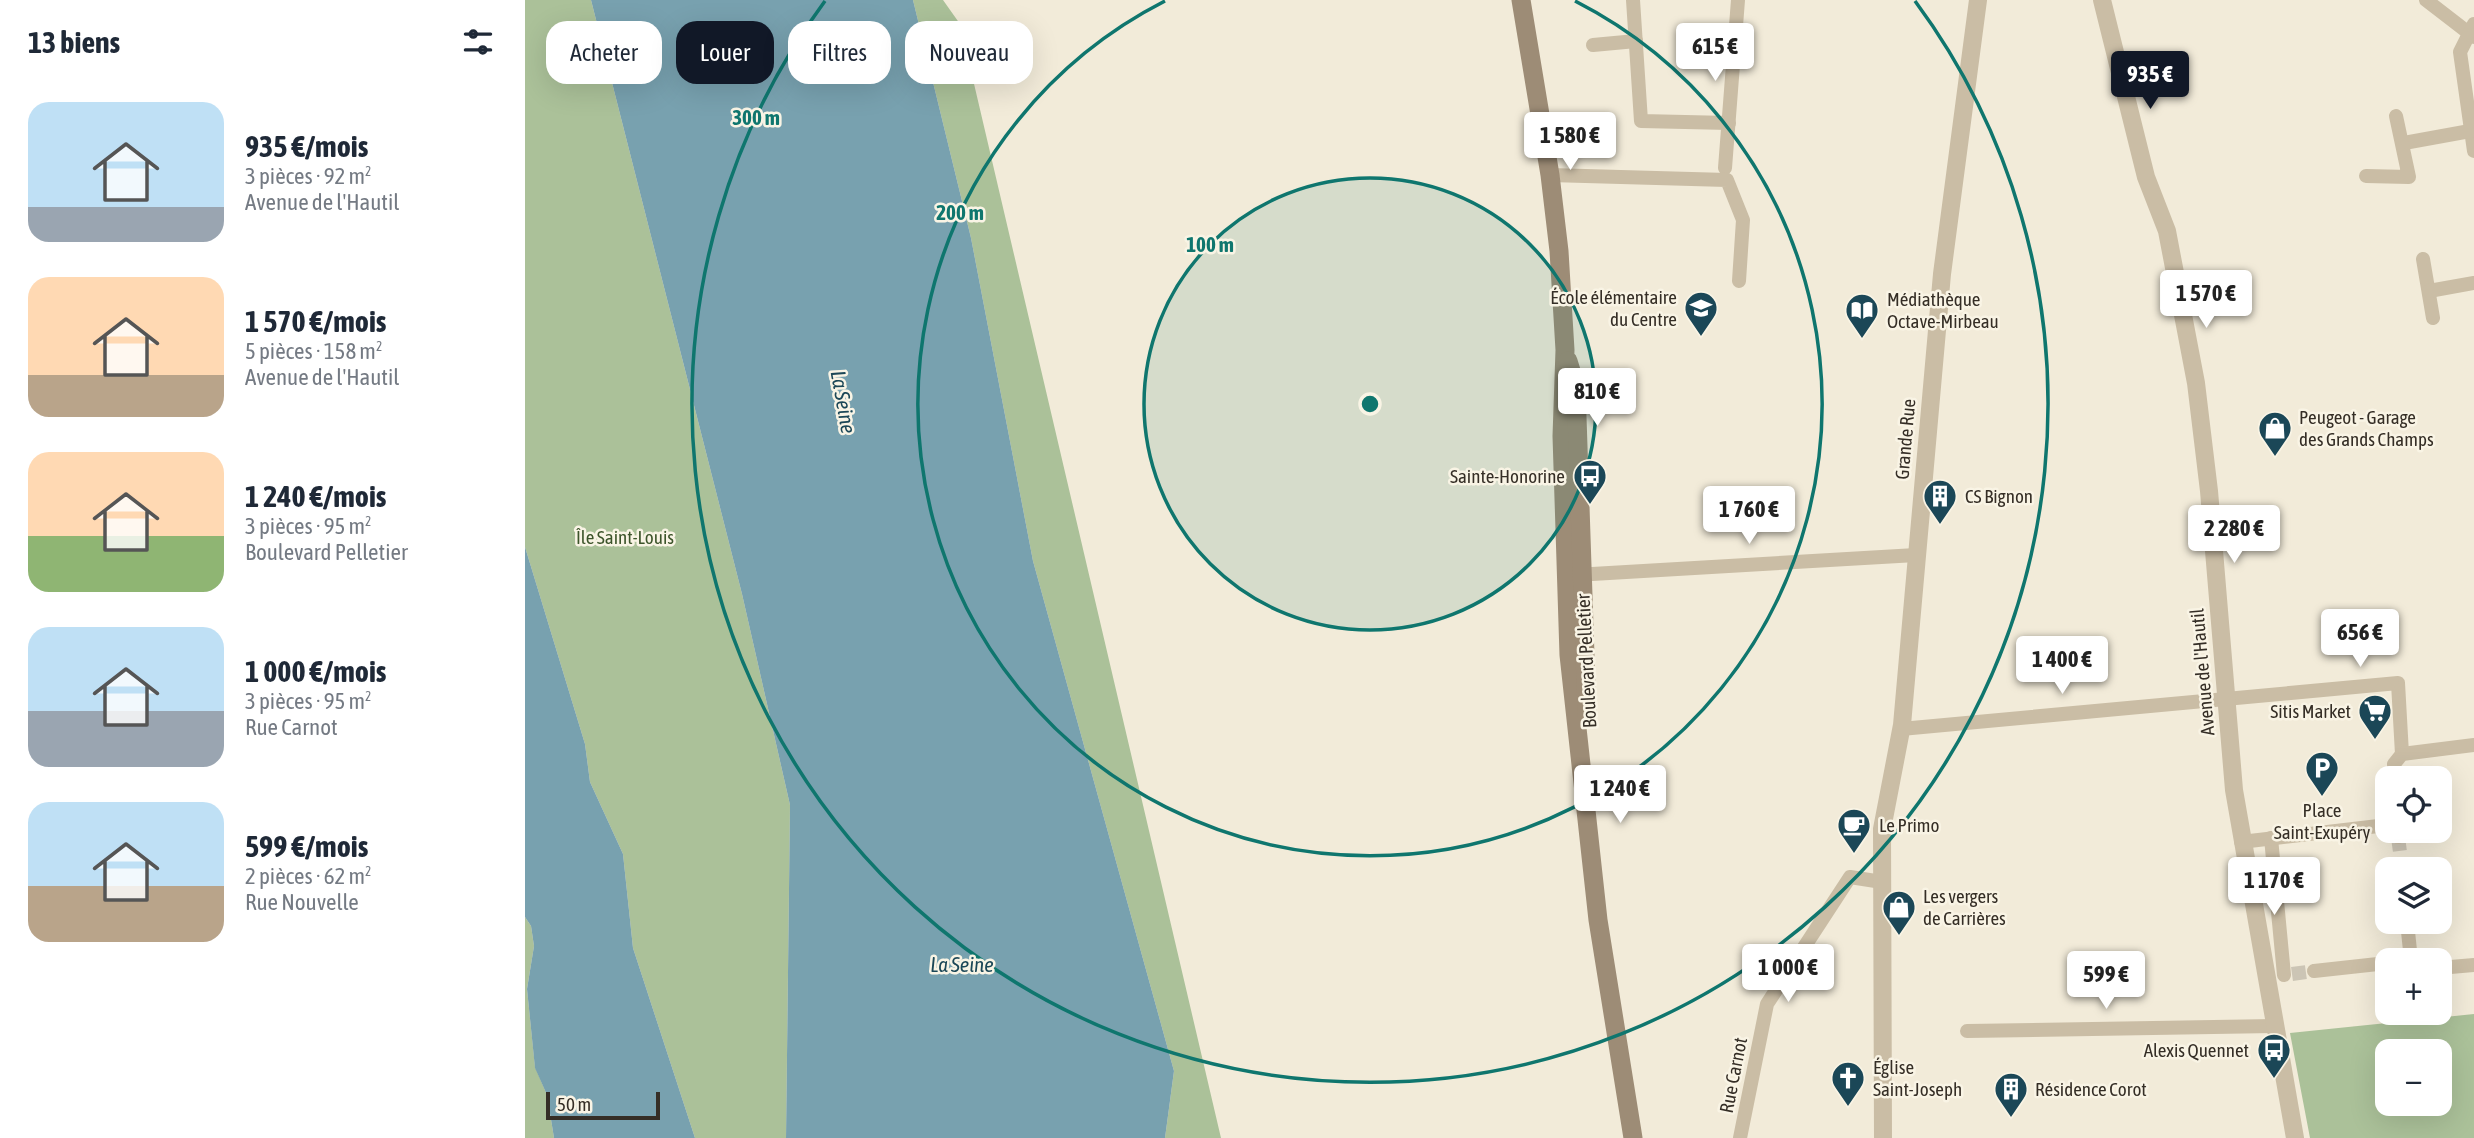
<!DOCTYPE html>
<html lang="fr">
<head>
<meta charset="utf-8">
<style>
  body { margin:0; font-family:"Asap Condensed",sans-serif; background:#f2f2f3; color:#1f2937; height:100vh; display:flex; flex-direction:column; font-size:26px; white-space:nowrap }
  * { box-sizing:border-box; margin:0 }
  p { font-size:23px; color:#747a83 }
  .icon { flex:none; width:38px; height:38px; fill:none; stroke:currentColor; stroke-width:2; stroke-linecap:round; stroke-linejoin:round }
  .map { position:relative; flex:1; overflow:hidden }
  .side { display:flex; flex-direction:column; background:#fff; width:525px }
  .side>* { flex:none }
  .guide { position:absolute; left:21px; top:21px; width:665px; height:63px; display:flex; gap:14px }
  .buttons { position:absolute; left:1850px; top:766px; display:grid; gap:14px }
  .buttons a { display:grid; place-items:center; width:77px; height:77px; border-radius:14px; background:#fff; box-shadow:0 7px 28px #0002; font-size:35px }
  .scale { position:absolute; left:21px; bottom:18px; width:114px; box-sizing:border-box; padding-left:7px; border:4px solid #352e26; border-top:0; font-size:19px; line-height:24px; white-space:nowrap; color:#352e26; -webkit-text-stroke:5px #f9f4e5; paint-order:stroke }
  .price { position:absolute; translate:-50% -60px; padding:0 16px; border-radius:7px; background:#fff; color:#222; font-size:23px; line-height:46px; filter:drop-shadow(0 2px 4px #0008) }
  .price::after { content:''; position:absolute; left:50%; top:42px; width:21px; height:16px; margin-left:-10px; background:inherit; clip-path:polygon(0 0,100% 0,50% 100%) }
  .price.on { background:#111827; color:#fff }
  ul { padding:0; list-style:none }
  li { display:flex; align-items:center; gap:21px; height:175px; padding:0 28px }
  li span { display:grid; place-items:center; flex:none; width:196px; height:140px; border-radius:21px; color:#555 }
  li>.icon { margin-inline-start:auto }
  span .icon { width:84px; height:84px; fill:#fffc; stroke-width:1 }
  li b { font-size:30px }
  h2 { display:flex; justify-content:space-between; align-items:center; height:84px; padding:0 28px; font-size:30px }
  .pill { padding:0 24px; border-radius:21px; background:#fff; box-shadow:0 7px 28px #0002; font-size:24px; line-height:63px }
  .pill.on { background:#111827; color:#fff }
  main { display:flex; flex:1; min-height:0 }
  .map>svg:first-child { display:block }
  .green { fill:#abc199; fill-rule:evenodd }
  .water { fill:#78a1af }
  .lines { fill:none; stroke-linecap:round; stroke-linejoin:round }
  .minor-tunnel { stroke:#ccc5b5; stroke-width:14; stroke-dasharray:14 7; stroke-linecap:butt }
  .minor { stroke:#cabda5; stroke-width:14 }
  .tertiary { stroke:#cabda5; stroke-width:18 }
  .secondary { stroke:#9d8c76; stroke-width:19 }
  .ring { fill:none; stroke:#0f766e; stroke-width:3.5 }
  .labels { text-anchor:middle; dominant-baseline:central; stroke-width:5; stroke-linejoin:round; paint-order:stroke }
  .poi-label { font-size:19px; fill:#352e26; stroke:#f9f4e5; text-anchor:start }
  .street-label { font-size:19px; fill:#352e26; stroke:#f9f4e5 }
  .park-label { font-size:19px; fill:#3c542a; stroke:#f9f4e5 }
  .water-label { font-size:21px; font-style:italic; fill:#1b4757; stroke:#f9f4e5 }
  .centre { fill:#0f766e; stroke:#f9f4e5; stroke-width:3.5 }
  .ring-label { font-size:21px; text-anchor:middle; font-weight:bold; fill:#0f766e; stroke:#f9f4e5; stroke-width:5; stroke-linejoin:round; paint-order:stroke }
</style>
</head>
<body>
<main>
<section class="side">
<h2>13 biens<svg class="icon" aria-label="filters" viewBox="0 0 24 24"><path d="M4 7h16M4 17h16"/><circle cx="9" cy="7" r="2"/><circle cx="15" cy="17" r="2"/></svg></h2>
<ul>
<li><span style="background:linear-gradient(#bfe0f5 75%,#9aa5b1 0)"><svg class="icon" aria-label="home" viewBox="0 0 24 24"><path d="M3 11l9-7 9 7M6 9v11h12V9"/></svg></span><div><b>935 €/mois</b><p>3 pièces · 92 m²</p><p>Avenue de l'Hautil</p></div></li>
<li><span style="background:linear-gradient(#ffd9b3 70%,#b9a48a 0)"><svg class="icon" aria-label="home" viewBox="0 0 24 24"><path d="M3 11l9-7 9 7M6 9v11h12V9"/></svg></span><div><b>1 570 €/mois</b><p>5 pièces · 158 m²</p><p>Avenue de l'Hautil</p></div></li>
<li><span style="background:linear-gradient(#ffd9b3 60%,#8fb573 0)"><svg class="icon" aria-label="home" viewBox="0 0 24 24"><path d="M3 11l9-7 9 7M6 9v11h12V9"/></svg></span><div><b>1 240 €/mois</b><p>3 pièces · 95 m²</p><p>Boulevard Pelletier</p></div></li>
<li><span style="background:linear-gradient(#bfe0f5 60%,#9aa5b1 0)"><svg class="icon" aria-label="home" viewBox="0 0 24 24"><path d="M3 11l9-7 9 7M6 9v11h12V9"/></svg></span><div><b>1 000 €/mois</b><p>3 pièces · 95 m²</p><p>Rue Carnot</p></div></li>
<li><span style="background:linear-gradient(#bfe0f5 60%,#b9a48a 0)"><svg class="icon" aria-label="home" viewBox="0 0 24 24"><path d="M3 11l9-7 9 7M6 9v11h12V9"/></svg></span><div><b>599 €/mois</b><p>2 pièces · 62 m²</p><p>Rue Nouvelle</p></div></li>
</ul>
</section>
<div class="map">
<svg width="1949" height="1138" viewBox="0 0 1949 1138">
  <rect width="100%" height="100%" fill="#f2ebd9"/>
  <g class="green">
    <path d="M0,0H66L217,594L265,805L261,1138H170L108,948L98,854L65,782L60,744L0,547Z"/>
    <path d="M388,0H418L435,24L696,1138H640L649,1071L508,561L446,238Z"/>
    <path d="M0,917L6,926L9,946L2,989L10,1067L22,1095L29,1138H0Z"/>
    <path d="M1949,1014V1138H1785L1765,1033ZM1862,1052H1914V1104H1862Z"/>
  </g>
  <g class="water">
    <path d="M66,0H388L446,238L508,561L649,1071L640,1138H261L265,805L217,594Z"/>
    <path d="M0,547L60,744L65,782L98,854L108,948L170,1138H29L22,1095L10,1068L2,989L9,946L6,926L0,917Z"/>
  </g>
  <g class="lines">
    <g class="minor-tunnel">
      <path d="M1873,837L1877,867"/>
      <path d="M1767,974L1789,971"/>
    </g>
    <g class="minor">
      <path d="M1108,0L1116,121L1204,123"/>
      <path d="M1901,0L1949,37"/>
      <path d="M1949,24L1935,52L1949,151"/>
      <path d="M1068,45L1111,41"/>
      <path d="M1879,143L1945,131"/>
      <path d="M1200,168L1213,0"/>
      <path d="M1025,175L1202,180L1218,220L1214,281"/>
      <path d="M1841,176L1884,177L1871,116"/>
      <path d="M1898,259L1908,318"/>
      <path d="M1904,291L1949,283"/>
      <path d="M1050,575L1391,555"/>
      <path d="M1376,729L1873,683L1877,754"/>
      <path d="M1870,779L1869,764L1877,754L1949,745"/>
      <path d="M1873,831V837"/>
      <path d="M1746,838L1759,975"/>
      <path d="M1716,842L1862,825"/>
      <path d="M1877,867V870"/>
      <path d="M1882,922L1886,960"/>
      <path d="M1914,968L1949,965"/>
      <path d="M1789,971L1862,963"/>
      <path d="M1442,1031L1749,1026"/>
      <path d="M1215,1138L1242,1004L1325,877L1357,882"/>
    </g>
    <g class="tertiary">
      <path d="M1577,0L1621,177L1642,231L1671,383L1684,491L1709,790L1770,1138"/>
      <path d="M1358,1138L1357,829L1377,725L1417,274L1453,0"/>
    </g>
    <g class="secondary">
      <path d="M996,0L1025,175L1034,251L1040,350L1037,436L1044,655L1073,920L1108,1138"/>
      <path d="M1043,361L1051,387L1062,715"/>
    </g>
  </g>
  <circle cx="845" cy="404" r="226" fill="#0f766e" fill-opacity=".12"/>
  <g class="ring">
    <circle cx="845" cy="404" r="226"/>
    <path d="M1050 1A452 452 0 1 1 640 1"/>
    <path d="M1390 1A678 678 0 1 1 300 1"/>
  </g>
  <defs>
    <symbol id="school-pin" viewBox="-11 -11 22 30"><path d="M0 17L-7.5 6A9.5 9.5 0 1 1 7.5 6Z" fill="#1b4757" stroke="#f9f4e5"/><path d="M0-5L7-2L0 1L-7-2ZM-4 1L0 2.5L4 1V4Q0 6-4 4Z" fill="#fff"/></symbol>
    <symbol id="library-pin" viewBox="-11 -11 22 30"><path d="M0 17L-7.5 6A9.5 9.5 0 1 1 7.5 6Z" fill="#1b4757" stroke="#f9f4e5"/><path d="M-6-4Q-3-5.5-.7-3.5V5Q-3 3-6 4ZM6-4Q3-5.5 .7-3.5V5Q3 3 6 4Z" fill="#fff"/></symbol>
    <symbol id="shop-pin" viewBox="-11 -11 22 30"><path d="M0 17L-7.5 6A9.5 9.5 0 1 1 7.5 6Z" fill="#1b4757" stroke="#f9f4e5"/><path d="M-5-2.5h2.3a2.7 3.5 0 0 1 5.4 0H5L5.5 6h-11ZM-1.5-2.5h3a1.5 2.3 0 0 0-3 0Z" fill="#fff"/></symbol>
    <symbol id="bus-pin" viewBox="-11 -11 22 30"><path d="M0 17L-7.5 6A9.5 9.5 0 1 1 7.5 6Z" fill="#1b4757" stroke="#f9f4e5"/><path d="M-5-6H5V4H4V6H2V4H-2V6H-4V4H-5ZM-3.5-4V0h7V-4ZM-3.5 1.2v1.5H-2V1.2ZM2 1.2v1.5H3.5V1.2Z" fill="#fff"/></symbol>
    <symbol id="building-pin" viewBox="-11 -11 22 30"><path d="M0 17L-7.5 6A9.5 9.5 0 1 1 7.5 6Z" fill="#1b4757" stroke="#f9f4e5"/><path d="M-4-6H4V6H1V3H-1V6H-4ZM-2.5-4.3h1.7v1.8h-1.7ZM.8-4.3h1.7v1.8H.8ZM-2.5-1h1.7V.8h-1.7ZM.8-1h1.7V.8H.8Z" fill="#fff"/></symbol>
    <symbol id="supermarket-pin" viewBox="-11 -11 22 30"><path d="M0 17L-7.5 6A9.5 9.5 0 1 1 7.5 6Z" fill="#1b4757" stroke="#f9f4e5"/><path d="M-6-5.5h2.5l.6 2H6L4.5 2H-2.5L-4.4-4H-6ZM-1.5 3.2a1.3 1.3 0 1 0 .1 0ZM3 3.2a1.3 1.3 0 1 0 .1 0Z" fill="#fff"/></symbol>
    <symbol id="parking-pin" viewBox="-11 -11 22 30"><path d="M0 17L-7.5 6A9.5 9.5 0 1 1 7.5 6Z" fill="#1b4757" stroke="#f9f4e5"/><path d="M-3.5-5.5H1a3.5 3.5 0 0 1 0 7H-1V5.5H-3.5ZM-1-3.4V-.6H.8a1.4 1.4 0 0 0 0-2.8Z" fill="#fff"/></symbol>
    <symbol id="cafe-pin" viewBox="-11 -11 22 30"><path d="M0 17L-7.5 6A9.5 9.5 0 1 1 7.5 6Z" fill="#1b4757" stroke="#f9f4e5"/><path d="M-5.5-4.5H6V0H3Q3 3.5 0 3.5H-2.5Q-5.5 3.5-5.5 0ZM3-3.2v2h1.7v-2ZM-6 4.5H4V6H-6Z" fill="#fff"/></symbol>
    <symbol id="church-pin" viewBox="-11 -11 22 30"><path d="M0 17L-7.5 6A9.5 9.5 0 1 1 7.5 6Z" fill="#1b4757" stroke="#f9f4e5"/><path d="M-1.2-6h2.4v3.5h3.3v2.4h-3.3V6h-2.4V-.1h-3.3v-2.4h3.3Z" fill="#fff"/></symbol>
  </defs>
  <g fill-rule="evenodd">
    <use href="#school-pin" x="1157" y="289" width="38" height="52"/>
    <use href="#library-pin" x="1318" y="291" width="38" height="52"/>
    <use href="#shop-pin" x="1731" y="409" width="38" height="52"/>
    <use href="#bus-pin" x="1046" y="457" width="38" height="52"/>
    <use href="#building-pin" x="1396" y="477" width="38" height="52"/>
    <use href="#supermarket-pin" x="1831" y="692" width="38" height="52"/>
    <use href="#parking-pin" x="1778" y="749" width="38" height="52"/>
    <use href="#cafe-pin" x="1310" y="806" width="38" height="52"/>
    <use href="#shop-pin" x="1355" y="888" width="38" height="52"/>
    <use href="#bus-pin" x="1730" y="1031" width="38" height="52"/>
    <use href="#church-pin" x="1304" y="1059" width="38" height="52"/>
    <use href="#building-pin" x="1467" y="1070" width="38" height="52"/>
  </g>
  <g class="labels">
    <g class="poi-label">
      <text x="1152" y="297" text-anchor="end">École élémentaire<tspan x="1152" dy="22">du Centre</tspan></text>
      <text x="1362" y="299">Médiathèque<tspan x="1362" dy="22">Octave-Mirbeau</tspan></text>
      <text x="1774" y="417">Peugeot - Garage<tspan x="1774" dy="22">des Grands Champs</tspan></text>
      <text x="1040" y="476" text-anchor="end">Sainte-Honorine</text>
      <text x="1440" y="496">CS Bignon</text>
      <text x="1826" y="711" text-anchor="end">Sitis Market</text>
      <text x="1797" y="810" text-anchor="middle">Place<tspan x="1797" dy="22">Saint-Exupéry</tspan></text>
      <text x="1354" y="825">Le Primo</text>
      <text x="1398" y="896">Les vergers<tspan x="1398" dy="22">de Carrières</tspan></text>
      <text x="1724" y="1050" text-anchor="end">Alexis Quennet</text>
      <text x="1348" y="1067">Église<tspan x="1348" dy="22">Saint-Joseph</tspan></text>
      <text x="1510" y="1089">Résidence Corot</text>
    </g>
    <g class="street-label">
      <text transform="translate(1380 439) rotate(-85)">Grande Rue</text>
      <text transform="translate(1061 661) rotate(-93)">Boulevard Pelletier</text>
      <text transform="translate(1677 672) rotate(-95)">Avenue de l'Hautil</text>
      <text transform="translate(1208 1075) rotate(-79)">Rue Carnot</text>
    </g>
    <g class="park-label">
      <text x="100" y="537">Île Saint-Louis</text>
    </g>
    <g class="water-label">
      <text transform="translate(319 402) rotate(80)">La Seine</text>
      <text x="437" y="964">La Seine</text>
    </g>
  </g>
  <circle cx="845" cy="404" r="10" class="centre"/>
  <g class="ring-label">
    <text x="231" y="125">300 m</text>
    <text x="435" y="220">200 m</text>
    <text x="685" y="252">100 m</text>
  </g>
</svg>
<div class="buttons">
<a><svg class="icon" aria-label="locate" viewBox="0 0 24 24"><circle cx="12" cy="12" r="6"/><path d="M12 2v4M12 18v4M2 12h4M18 12h4"/></svg></a>
<a><svg class="icon" aria-label="layers" viewBox="0 0 24 24"><path d="M12 4l9 5-9 5-9-5zM3 14l9 5 9-5"/></svg></a>
<a>+</a>
<a>−</a>
</div>
<div class="scale">50 m</div>
<b class="price" style="left:1190px;top:83px">615 €</b>
<b class="price on" style="left:1625px;top:111px">935 €</b>
<b class="price" style="left:1045px;top:172px">1 580 €</b>
<b class="price" style="left:1681px;top:330px">1 570 €</b>
<b class="price" style="left:1072px;top:428px">810 €</b>
<b class="price" style="left:1224px;top:546px">1 760 €</b>
<b class="price" style="left:1709px;top:565px">2 280 €</b>
<b class="price" style="left:1835px;top:669px">656 €</b>
<b class="price" style="left:1537px;top:696px">1 400 €</b>
<b class="price" style="left:1095px;top:825px">1 240 €</b>
<b class="price" style="left:1749px;top:917px">1 170 €</b>
<b class="price" style="left:1263px;top:1004px">1 000 €</b>
<b class="price" style="left:1581px;top:1011px">599 €</b>
<div class="guide">
<a class="pill">Acheter</a>
<a class="pill on">Louer</a>
<a class="pill">Filtres</a>
<a class="pill">Nouveau</a>
</div>
</div>
</main>
</body>
</html>
